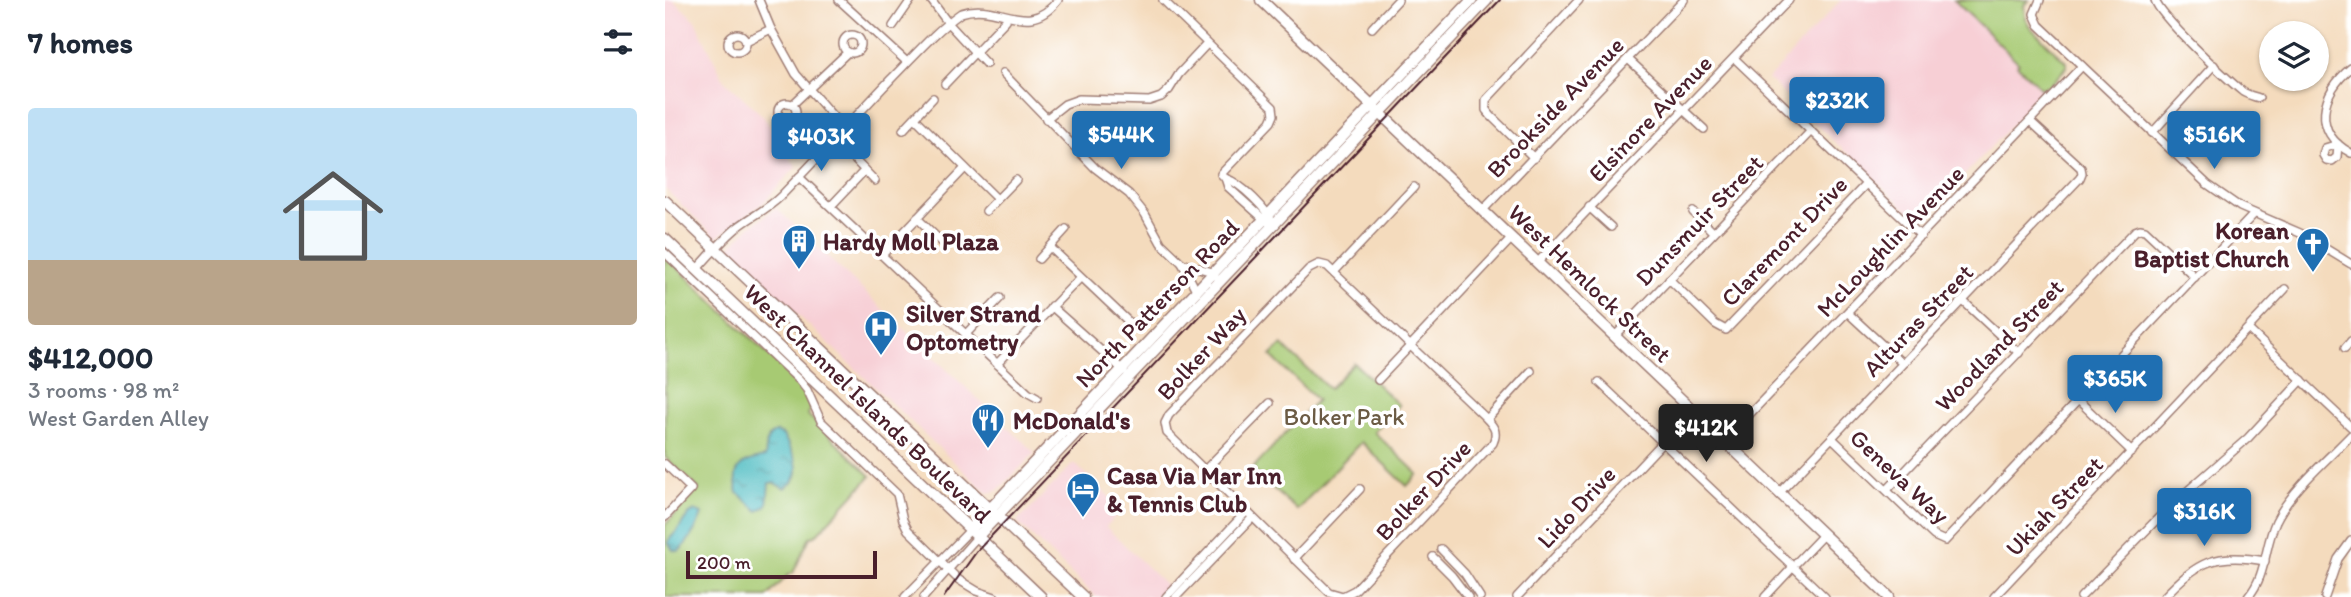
<!DOCTYPE html>
<html lang="en">
<head>
<meta charset="utf-8">
<style>
  body { margin:0; font-family:Itim,sans-serif; background:#f2f2f3; color:#1f2937; height:100vh; display:flex; flex-direction:column; font-size:26px; white-space:nowrap }
  * { box-sizing:border-box; margin:0 }
  p { font-size:23px; color:#747a83 }
  .icon { flex:none; width:38px; height:38px; fill:none; stroke:currentColor; stroke-width:2; stroke-linecap:round; stroke-linejoin:round }
  .map { position:relative; flex:1; overflow:hidden }
  .details { display:flex; flex-direction:column; background:#fff; width:665px }
  .details>* { flex:none }
  .controls { position:absolute; left:1594px; top:21px; display:grid; gap:14px }
  .controls a { display:grid; place-items:center; width:70px; height:70px; border-radius:50%; background:#fff; box-shadow:0 2px 5px #0004; font-size:35px }
  .scale { position:absolute; left:21px; bottom:18px; width:191px; box-sizing:border-box; padding-left:7px; border:4px solid #4a1f2b; border-top:0; font-size:19px; line-height:24px; white-space:nowrap; color:#4a1f2b; -webkit-text-stroke:5px #fff; paint-order:stroke }
  .price { position:absolute; translate:-50% -60px; padding:0 16px; border-radius:7px; background:#1f6fb2; color:#fff; font-size:23px; line-height:46px; filter:drop-shadow(0 2px 4px #0008) }
  .price::after { content:''; position:absolute; left:50%; top:42px; width:21px; height:16px; margin-left:-10px; background:inherit; clip-path:polygon(0 0,100% 0,50% 100%) }
  .price.on { background:#222; color:#fff }
  ul { padding:0; list-style:none }
  li { display:grid; align-content:center; gap:14px; height:371px; padding:0 28px }
  li span { display:grid; place-items:center; height:217px; border-radius:7px; color:#555 }
  li>.icon { margin-inline-start:auto }
  span .icon { width:126px; height:126px; fill:#fffc; stroke-width:1 }
  li b { font-size:30px }
  h2 { display:flex; justify-content:space-between; align-items:center; height:84px; padding:0 28px; font-size:30px }
  main { display:flex; flex:1; min-height:0 }
  .map>svg:first-child { display:block }
  .built { fill:#f7cfd5 }
  .green { fill:#a7ca73; stroke:#78744f; stroke-width:2 }
  .water { fill:url(#water-ripples); stroke:#4b6d76; stroke-width:2 }
  .lines { fill:none; stroke-linecap:round; stroke-linejoin:round }
  .street-casing { stroke:#9f7d74; stroke-width:10 }
  .secondary-casing { stroke:#9f7d74; stroke-width:13 }
  .street { stroke:#fff; stroke-width:7 }
  .secondary { stroke:#fff; stroke-width:10 }
  .rail { stroke:#4a1f2b; stroke-width:2 }
  .labels { text-anchor:middle; dominant-baseline:central; stroke-width:7; stroke-linejoin:round; paint-order:stroke }
  .street-label { font-size:24px; fill:#4a1f2b; stroke:#fff }
  .poi-label { font-size:24px; font-weight:bold; fill:#4a1f2b; stroke:#fff; text-anchor:start }
  .park-label { font-size:24px; fill:#6b5b44; stroke:#fff }
</style>
</head>
<body>
<main>
<section class="details">
<h2>7 homes<svg class="icon" aria-label="filters" viewBox="0 0 24 24"><path d="M4 7h16M4 17h16"/><circle cx="9" cy="7" r="2"/><circle cx="15" cy="17" r="2"/></svg></h2>
<ul>
<li><span style="background:linear-gradient(#bfe0f5 70%,#b9a48a 0)"><svg class="icon" aria-label="home" viewBox="0 0 24 24"><path d="M3 11l9-7 9 7M6 9v11h12V9"/></svg></span><div><b>$412,000</b><p>3 rooms · 98 m²</p><p>West Garden Alley</p></div></li>
</ul>
</section>
<div class="map">
<svg width="1686" height="597" viewBox="0 0 1686 597">
  <defs>
    <pattern id="water-ripples" width="26" height="14" patternUnits="userSpaceOnUse" patternTransform="scale(1.75)"><rect width="26" height="14" fill="#4cbbc1"/><path d="M2 4q2-2 4 0t4 0M15 11q2-2 4 0t4 0" fill="none" stroke="#41979d"/></pattern>
  </defs>
  <rect width="100%" height="100%" fill="#fff"/>
  <filter id="ink" filterUnits="userSpaceOnUse"><feTurbulence type="fractalNoise" baseFrequency=".0143" numOctaves="2"/><feDisplacementMap in="SourceGraphic" scale="14" xChannelSelector="R" yChannelSelector="G"/><feConvolveMatrix kernelMatrix="1 2 1 2 8 2 1 2 1" color-interpolation-filters="sRGB"/></filter>
  <filter id="wash" filterUnits="userSpaceOnUse"><feTurbulence type="fractalNoise" baseFrequency=".00686" numOctaves="4" result="noise"/><feDisplacementMap in="SourceGraphic" scale="28" xChannelSelector="R" yChannelSelector="G"/><feGaussianBlur stdDeviation="1.57" result="paint"/><feColorMatrix in="noise" values="0 0 0 0 0 0 0 0 0 0 0 0 0 0 0 0 0 1.4 0 .05"/><feComposite in="paint" operator="in"/></filter>
  <g filter="url(#wash)">
    <rect width="100%" height="100%" fill="#f4dbbd"/>
    <g class="built">
      <path d="M0,0H8L30,20L59,80L98,116L131,167L98,203L51,238L0,189Z"/>
      <path d="M1176,0H1289L1354,63L1352,66L1379,91L1255,222L1103,79Z"/>
      <path d="M111,208L370,453L332,491L322,493L63,249L83,228Z"/>
      <path d="M409,463L457,509L441,527L504,588L495,597H431L352,522Z"/>
    </g>
    <g class="green">
      <path d="M1289,0H1364L1359,5L1360,18L1365,27L1402,63V67L1379,91L1352,65L1354,63Z"/>
      <path d="M0,256L132,382L146,407L143,415L206,476L150,536L145,537L128,573L123,575L102,597H0V525L34,489L0,457Z"/>
      <path d="M617,345L664,389L689,363L734,405L709,432L753,474L742,486L696,442L632,510L587,469L652,400L606,356Z"/>
    </g>
    <g class="water">
      <path d="M111,432L118,435C127,452 144,476 119,488L109,483H104L102,505L93,511L73,493C65,466 78,461 100,457C102,447 99,437 111,432Z"/>
      <path d="M30,511L37,514C35,522 22,545 14,551L8,550L3,542C6,535 11,534 14,528C20,520 20,516 30,511Z"/>
    </g>
  </g>
  <g filter="url(#ink)">
    <g class="lines">
      <defs>
        <g id="street">
          <path d="M94,0L106,29L131,74L179,129"/>
          <path d="M174,0L242,62"/>
          <path d="M266,0L283,23L321,64"/>
          <path d="M498,0L608,107L609,115L606,122L556,174L560,178L563,187L602,222"/>
          <path d="M1375,0L1369,14L1374,25L1542,184L1575,207L1635,233L1686,264"/>
          <path d="M1490,0C1495,17 1561,78 1578,92C1583,95 1588,96 1594,98"/>
          <path d="M228,26L246,0"/>
          <path d="M707,28L733,0"/>
          <circle cx="72" cy="43" r="9"/>
          <circle cx="187" cy="44" r="9"/>
          <path d="M81,41L106,29"/>
          <path d="M1069,58L1256,236"/>
          <path d="M963,59L1039,129"/>
          <path d="M1686,68C1656,92 1646,132 1686,153"/>
          <path d="M338,73L430,168L464,194L480,214L496,243L517,263L544,271L550,276"/>
          <path d="M280,84L341,20"/>
          <circle cx="122" cy="112" r="9"/>
          <path d="M128,104L183,52"/>
          <path d="M250,118L332,199"/>
          <path d="M381,119L400,104L414,99L484,101L496,97L504,90L514,74L542,44"/>
          <path d="M238,130L268,98"/>
          <path d="M1487,133L1549,65"/>
          <path d="M1673,144L1672,157L1667,161L1661,160L1658,155L1660,148Z"/>
          <path d="M187,157L210,181"/>
          <path d="M869,158L826,116L821,110V100L914,0"/>
          <path d="M134,177L363,393L372,398"/>
          <path d="M560,178C576,183 603,210 609,225"/>
          <path d="M166,206L199,171"/>
          <path d="M924,207L946,227"/>
          <path d="M818,210L1019,0"/>
          <path d="M321,211L351,180"/>
          <path d="M1028,212L1048,232"/>
          <path d="M252,218L281,246"/>
          <path d="M386,248L465,323"/>
          <path d="M0,253L134,380L142,390L156,421L232,494L238,520L243,530L294,580L312,591L330,597"/>
          <path d="M218,254L300,168"/>
          <path d="M374,259L401,229"/>
          <path d="M873,262L1124,0"/>
          <path d="M517,263L532,292"/>
          <path d="M654,264L662,266L822,419C829,427 833,432 828,443L690,590L678,596L664,592L502,433L500,423L504,415L644,269Z"/>
          <path d="M32,269C45,255 58,239 73,227C87,216 103,209 116,196C153,158 189,118 226,79C248,57 270,31 296,13C334,0 362,40 393,0"/>
          <path d="M669,272L749,187"/>
          <path d="M1004,279L1050,324L1061,330L1201,184"/>
          <path d="M1298,301L1354,353"/>
          <path d="M386,306L459,371"/>
          <path d="M1183,313L1237,363"/>
          <path d="M1583,329L1686,427"/>
          <path d="M301,334L335,298"/>
          <path d="M950,336L1146,131"/>
          <path d="M1680,348L1686,341"/>
          <path d="M332,364L415,278"/>
          <path d="M713,380L847,238"/>
          <path d="M934,382L1160,597"/>
          <path d="M1412,399L1467,452"/>
          <path d="M822,419L866,371"/>
          <path d="M1002,438L1028,411"/>
          <path d="M1167,438L1269,536L1280,541L1589,214"/>
          <path d="M1059,441L1417,66"/>
          <path d="M0,464L26,489L0,517"/>
          <path d="M539,471L605,403"/>
          <path d="M1222,490L1470,231L1475,229L1480,230L1530,277"/>
          <path d="M1114,493L1415,178L1417,173L1416,168L1365,121"/>
          <path d="M776,549L800,574L815,597"/>
          <path d="M768,557L787,576L803,597"/>
          <path d="M629,559L695,489"/>
          <path d="M1132,562L1158,535"/>
          <path d="M240,597L306,529"/>
          <path d="M259,597L313,536"/>
          <path d="M501,597L581,512"/>
          <path d="M511,597L587,518"/>
          <path d="M852,597L998,442"/>
          <path d="M1100,597L1128,567"/>
          <path d="M1329,597L1620,289"/>
          <path d="M1416,597L1503,508L1583,438L1637,380"/>
          <path d="M1499,597C1533,561 1551,552 1600,561"/>
          <path d="M1583,597C1602,575 1599,547 1611,521C1626,490 1662,460 1686,435"/>
          <path d="M1660,597L1673,559L1686,541"/>
        </g>
        <g id="secondary">
          <path d="M596,0L1224,597"/>
          <path d="M0,201L418,597"/>
          <path d="M0,239L376,597"/>
          <path d="M306,529L807,0"/>
          <path d="M313,536L822,0"/>
        </g>
      </defs>
      <use href="#street" class="street-casing"/>
      <use href="#secondary" class="secondary-casing"/>
      <use href="#street" class="street"/>
      <use href="#secondary" class="secondary"/>
      <path class="rail" d="M279,597L312,551L835,0"/>
    </g>
  </g>
  <defs>
    <symbol id="building-pin" viewBox="-11 -11 22 30"><path d="M0 17L-7.5 6A9.5 9.5 0 1 1 7.5 6Z" fill="#1f6fb2" stroke="#fff"/><path d="M-4-6H4V6H1V3H-1V6H-4ZM-2.5-4.3h1.7v1.8h-1.7ZM.8-4.3h1.7v1.8H.8ZM-2.5-1h1.7V.8h-1.7ZM.8-1h1.7V.8H.8Z" fill="#fff"/></symbol>
    <symbol id="church-pin" viewBox="-11 -11 22 30"><path d="M0 17L-7.5 6A9.5 9.5 0 1 1 7.5 6Z" fill="#1f6fb2" stroke="#fff"/><path d="M-1.2-6h2.4v3.5h3.3v2.4h-3.3V6h-2.4V-.1h-3.3v-2.4h3.3Z" fill="#fff"/></symbol>
    <symbol id="hospital-pin" viewBox="-11 -11 22 30"><path d="M0 17L-7.5 6A9.5 9.5 0 1 1 7.5 6Z" fill="#1f6fb2" stroke="#fff"/><path d="M-5-5h3v3.5h4V-5h3V5h-3V1.5h-4V5h-3Z" fill="#fff"/></symbol>
    <symbol id="restaurant-pin" viewBox="-11 -11 22 30"><path d="M0 17L-7.5 6A9.5 9.5 0 1 1 7.5 6Z" fill="#1f6fb2" stroke="#fff"/><path d="M-5-6h1v4h1v-4h1v4h1v-4h1v5L-1.5 .5V6h-2V.5L-5-1ZM5-6V6H3V1.5H1.5Q1.5-4 5-6Z" fill="#fff"/></symbol>
    <symbol id="hotel-pin" viewBox="-11 -11 22 30"><path d="M0 17L-7.5 6A9.5 9.5 0 1 1 7.5 6Z" fill="#1f6fb2" stroke="#fff"/><path d="M-6-4.5h1.5V1H6V5H4.5V3h-9V5H-6ZM-4 0a1.8 1.8 0 1 1 3.6 0ZM.5 0V-2.5h3Q6-2.5 6 0Z" fill="#fff"/></symbol>
  </defs>
  <g fill-rule="evenodd">
    <use href="#building-pin" x="115" y="222" width="38" height="52"/>
    <use href="#church-pin" x="1629" y="225" width="38" height="52"/>
    <use href="#hospital-pin" x="197" y="308" width="38" height="52"/>
    <use href="#restaurant-pin" x="304" y="401" width="38" height="52"/>
    <use href="#hotel-pin" x="399" y="470" width="38" height="52"/>
  </g>
  <g class="labels">
    <g class="street-label">
      <text transform="translate(890 107) rotate(-46)">Brookside Avenue</text>
      <text transform="translate(985 118) rotate(-46)">Elsinore Avenue</text>
      <text transform="translate(1034 220) rotate(-46)">Dunsmuir Street</text>
      <text transform="translate(1119 241) rotate(-46)">Claremont Drive</text>
      <text transform="translate(1225 241) rotate(-46)">McLoughlin Avenue</text>
      <text transform="translate(925 283) rotate(44)">West Hemlock Street</text>
      <text transform="translate(492 303) rotate(-46)">North Patterson Road</text>
      <text transform="translate(1253 320) rotate(-46)">Alturas Street</text>
      <text transform="translate(1334 345) rotate(-46)">Woodland Street</text>
      <text transform="translate(536 353) rotate(-47)">Bolker Way</text>
      <text transform="translate(203 403) rotate(44)">West Channel Islands Boulevard</text>
      <text transform="translate(1235 476) rotate(43)">Geneva Way</text>
      <text transform="translate(758 490) rotate(-47)">Bolker Drive</text>
      <text transform="translate(1389 506) rotate(-46)">Ukiah Street</text>
      <text transform="translate(911 507) rotate(-47)">Lido Drive</text>
    </g>
    <g class="poi-label">
      <text x="1624" y="230" text-anchor="end">Korean<tspan x="1624" dy="28">Baptist Church</tspan></text>
      <text x="158" y="241">Hardy Moll Plaza</text>
      <text x="241" y="313">Silver Strand<tspan x="241" dy="28">Optometry</tspan></text>
      <text x="348" y="420">McDonald's</text>
      <text x="442" y="475">Casa Via Mar Inn<tspan x="442" dy="28">&amp; Tennis Club</tspan></text>
    </g>
    <g class="park-label">
      <text x="679" y="416">Bolker Park</text>
    </g>
  </g>
</svg>
<div class="controls">
<a><svg class="icon" aria-label="layers" viewBox="0 0 24 24"><path d="M12 4l9 5-9 5-9-5zM3 14l9 5 9-5"/></svg></a>
</div>
<div class="scale">200 m</div>
<b class="price" style="left:1172px;top:137px">$232K</b>
<b class="price" style="left:456px;top:171px">$544K</b>
<b class="price" style="left:1549px;top:171px">$516K</b>
<b class="price" style="left:156px;top:173px">$403K</b>
<b class="price" style="left:1450px;top:415px">$365K</b>
<b class="price on" style="left:1041px;top:464px">$412K</b>
<b class="price" style="left:1539px;top:548px">$316K</b>
</div>
</main>
</body>
</html>
